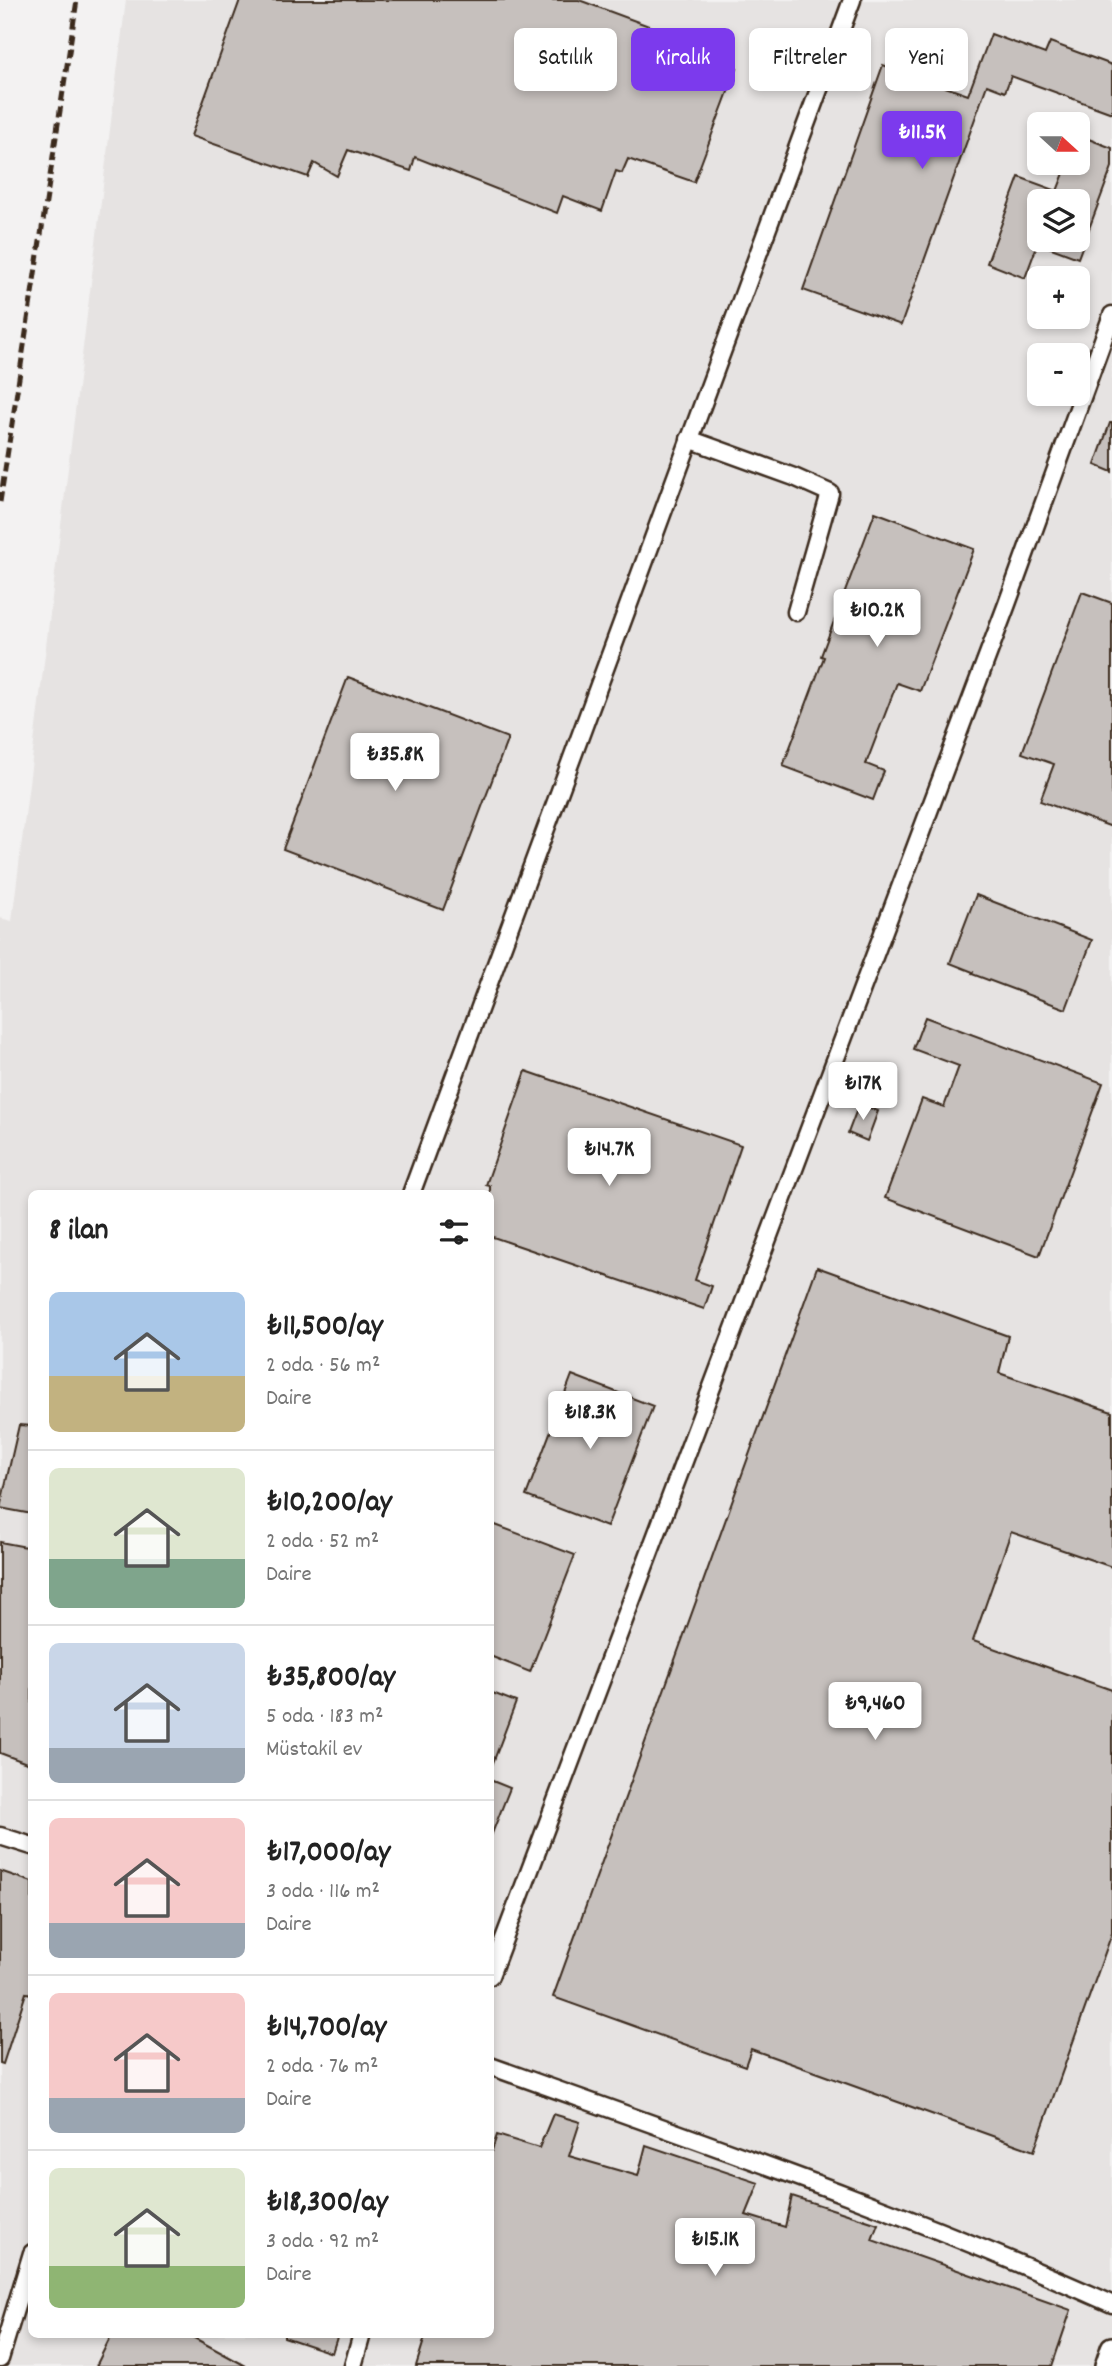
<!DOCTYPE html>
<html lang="tr">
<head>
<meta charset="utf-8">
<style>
  body { margin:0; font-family:Dekko,sans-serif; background:#f6f6f6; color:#222; height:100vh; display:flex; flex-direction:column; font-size:26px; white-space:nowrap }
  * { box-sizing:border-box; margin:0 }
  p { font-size:23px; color:#767676 }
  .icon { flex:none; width:38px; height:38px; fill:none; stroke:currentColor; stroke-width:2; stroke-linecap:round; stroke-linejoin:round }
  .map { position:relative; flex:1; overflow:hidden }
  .sheet { position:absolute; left:28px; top:1190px; width:466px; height:1148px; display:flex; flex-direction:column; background:#fff; border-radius:10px; box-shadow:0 4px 10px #0003 }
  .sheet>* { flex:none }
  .top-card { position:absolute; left:514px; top:28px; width:492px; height:63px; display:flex; gap:14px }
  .needle { width:46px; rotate:111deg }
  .controls { position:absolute; left:1027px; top:112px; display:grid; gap:14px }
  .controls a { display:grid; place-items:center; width:63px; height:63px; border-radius:10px; background:#fff; box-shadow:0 4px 10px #0003; font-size:35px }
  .price { position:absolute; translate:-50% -60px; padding:0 16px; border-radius:7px; background:#fff; color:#222; font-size:23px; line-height:46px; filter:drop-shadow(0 2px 4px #0008) }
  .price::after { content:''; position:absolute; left:50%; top:42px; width:21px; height:16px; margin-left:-10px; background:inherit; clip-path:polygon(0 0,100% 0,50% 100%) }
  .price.active { background:#7c3aed; color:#fff }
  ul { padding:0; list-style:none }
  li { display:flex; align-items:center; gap:21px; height:175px; padding:0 21px }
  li+li { border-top:2px solid #e0e0e0 }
  li span { display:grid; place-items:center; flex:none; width:196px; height:140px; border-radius:10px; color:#555 }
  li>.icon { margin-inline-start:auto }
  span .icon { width:84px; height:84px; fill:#fffc; stroke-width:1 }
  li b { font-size:30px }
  h2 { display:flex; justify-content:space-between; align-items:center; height:84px; padding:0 21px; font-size:30px }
  .chip { padding:0 24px; border-radius:10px; background:#fff; box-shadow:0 4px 10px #0003; font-size:24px; line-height:63px }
  .chip.active { background:#7c3aed; color:#fff }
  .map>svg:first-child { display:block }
  .built { fill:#e6e3e2; fill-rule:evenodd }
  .building { fill:#c6c0bd; stroke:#3b2a1e; stroke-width:2; fill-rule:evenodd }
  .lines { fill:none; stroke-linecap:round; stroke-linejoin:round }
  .street-casing { stroke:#3b2a1e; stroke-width:21 }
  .secondary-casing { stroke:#3b2a1e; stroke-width:26 }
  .street { stroke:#fff; stroke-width:16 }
  .secondary { stroke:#fff; stroke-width:21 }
  .rail { stroke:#3b2a1e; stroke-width:5; stroke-dasharray:10 5; stroke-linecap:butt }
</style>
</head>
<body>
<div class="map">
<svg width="1112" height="2366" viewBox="0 0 1112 2366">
  <rect width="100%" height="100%" fill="#f3f2f2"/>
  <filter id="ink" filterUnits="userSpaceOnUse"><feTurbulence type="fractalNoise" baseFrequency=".0143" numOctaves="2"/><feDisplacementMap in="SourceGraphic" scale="14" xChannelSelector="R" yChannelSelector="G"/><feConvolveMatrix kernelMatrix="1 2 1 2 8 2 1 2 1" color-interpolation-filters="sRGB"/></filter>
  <g filter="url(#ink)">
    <path class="built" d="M126,0H1112V2366H0V918L12,921ZM1040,124H1078V163H1040ZM1040,201H1078V240H1040ZM1040,278H1078V317H1040ZM1040,355H1078V394H1040ZM32,1194H490V2334H32Z"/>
    <g class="building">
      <path d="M240,0H579L703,46L698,56L737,68L694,182L628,159L622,173L616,171L602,211L563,196L557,213L415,157L411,171L348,150L337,176L314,163L308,177L191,136Z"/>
      <path d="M991,34L1045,54L1050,42L1112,65V113L1011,76L1005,92L987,85L901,325L803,290L883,65L968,95Z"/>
      <path d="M1078,135L1112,148V167L1078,258L1038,243L1025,278L987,263L1019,177L1057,191L1068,163H1078ZM1040,201H1078V240H1039Z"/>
      <path d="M1110,423H1112V472L1095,465Z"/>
      <path d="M875,512L974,549L920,691L897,683L866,764L884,771L873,800L783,766L824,657L821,656Z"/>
      <path d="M1082,592L1112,603V827L1040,801L1054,764L1022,753Z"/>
      <path d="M348,677L508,738L443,910L283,849Z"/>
      <path d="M976,895L1092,940L1066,1009L972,974L973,972L950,963Z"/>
      <path d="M925,1017L1103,1083L1039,1256L885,1198L922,1099L944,1107L959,1066L913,1049Z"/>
      <path d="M526,1071L741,1145L695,1280L712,1286L704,1309L490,1236V1186L486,1185Z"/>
      <path d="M859,1104L878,1111L867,1141L848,1133Z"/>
      <path d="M817,1267L1008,1336L999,1373L1112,1412V1567L1011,1532L973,1641L1112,1690V1933L1034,2151L751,2049L745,2066L553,1997Z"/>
      <path d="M572,1375L653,1406L607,1527L526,1496Z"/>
      <path d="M19,1425L32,1426V1514L0,1508Z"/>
      <path d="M490,1523L575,1555L530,1672L490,1656Z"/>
      <path d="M0,1542L32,1548V1765L0,1753Z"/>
      <path d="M490,1692L516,1702L491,1768L490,1767Z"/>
      <path d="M490,1780L510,1788L491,1836L490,1835Z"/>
      <path d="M0,1871L32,1882V1994L26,1993L3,2064L0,2063Z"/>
      <path d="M553,2114L580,2122L569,2156L638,2176L646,2145L759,2183L746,2215L785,2227L792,2196L878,2224L872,2240L1071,2310L1052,2366H416L426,2334H490V2156L497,2135L539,2148Z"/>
      <path d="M112,2334H187L246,2366H96Z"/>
      <path d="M284,2334H338L332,2353L284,2337Z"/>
    </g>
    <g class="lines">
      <defs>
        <g id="street">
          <path d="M689,439L794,477L830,493L796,612"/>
          <path d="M411,1194L852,0"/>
          <path d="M0,1836L32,1846"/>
          <path d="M490,1976L1007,604L1112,315"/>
          <path d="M490,2066C699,2141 910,2213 1112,2304"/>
          <path d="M0,2359L32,2253"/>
          <path d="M353,2366L362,2334"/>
        </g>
        <path id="secondary" d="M1106,2366L1112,2348"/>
      </defs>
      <use href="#street" class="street-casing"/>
      <use href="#secondary" class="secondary-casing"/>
      <use href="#street" class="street"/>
      <use href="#secondary" class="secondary"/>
      <path class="rail" d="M0,502L77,0"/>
    </g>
  </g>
</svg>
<div class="controls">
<a><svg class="needle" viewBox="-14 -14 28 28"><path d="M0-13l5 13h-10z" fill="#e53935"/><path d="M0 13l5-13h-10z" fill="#767676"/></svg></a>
<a><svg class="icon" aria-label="layers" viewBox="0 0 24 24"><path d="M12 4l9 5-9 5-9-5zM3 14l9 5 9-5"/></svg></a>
<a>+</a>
<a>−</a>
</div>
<b class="price active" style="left:922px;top:171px">₺11.5K</b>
<b class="price" style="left:877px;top:649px">₺10.2K</b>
<b class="price" style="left:395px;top:793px">₺35.8K</b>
<b class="price" style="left:863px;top:1122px">₺17K</b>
<b class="price" style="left:609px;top:1188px">₺14.7K</b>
<b class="price" style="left:590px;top:1451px">₺18.3K</b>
<b class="price" style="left:875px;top:1742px">₺9,460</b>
<b class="price" style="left:715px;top:2278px">₺15.1K</b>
<div class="top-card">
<a class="chip">Satılık</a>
<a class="chip active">Kiralık</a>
<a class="chip">Filtreler</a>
<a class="chip">Yeni</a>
</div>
<section class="sheet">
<h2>8 ilan<svg class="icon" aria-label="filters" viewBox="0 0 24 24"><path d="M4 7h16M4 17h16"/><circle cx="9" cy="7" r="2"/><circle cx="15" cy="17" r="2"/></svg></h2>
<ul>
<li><span style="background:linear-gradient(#a9c7e8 60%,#c2b280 0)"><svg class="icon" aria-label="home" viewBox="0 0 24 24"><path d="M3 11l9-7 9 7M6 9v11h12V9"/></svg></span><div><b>₺11,500/ay</b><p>2 oda · 56 m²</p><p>Daire</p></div></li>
<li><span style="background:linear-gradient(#dfe7d0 65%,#7fa58c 0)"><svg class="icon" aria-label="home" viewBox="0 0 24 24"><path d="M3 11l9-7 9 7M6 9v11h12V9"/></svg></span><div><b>₺10,200/ay</b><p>2 oda · 52 m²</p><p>Daire</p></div></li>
<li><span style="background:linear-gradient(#c9d6e8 75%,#9aa5b1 0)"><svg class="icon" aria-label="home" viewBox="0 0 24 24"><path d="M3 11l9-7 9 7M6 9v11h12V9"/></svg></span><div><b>₺35,800/ay</b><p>5 oda · 183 m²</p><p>Müstakil ev</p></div></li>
<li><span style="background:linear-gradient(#f6c9c9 75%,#9aa5b1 0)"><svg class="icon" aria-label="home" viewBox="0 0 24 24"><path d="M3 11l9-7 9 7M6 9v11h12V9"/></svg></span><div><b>₺17,000/ay</b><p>3 oda · 116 m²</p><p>Daire</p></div></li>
<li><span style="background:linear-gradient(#f6c9c9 75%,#9aa5b1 0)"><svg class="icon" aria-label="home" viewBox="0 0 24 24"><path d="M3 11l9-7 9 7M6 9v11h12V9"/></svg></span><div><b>₺14,700/ay</b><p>2 oda · 76 m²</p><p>Daire</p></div></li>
<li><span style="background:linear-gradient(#dfe7d0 70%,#8fb573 0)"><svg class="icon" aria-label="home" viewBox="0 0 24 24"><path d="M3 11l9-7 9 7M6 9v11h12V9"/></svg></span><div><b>₺18,300/ay</b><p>3 oda · 92 m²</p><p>Daire</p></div></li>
</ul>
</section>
</div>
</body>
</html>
